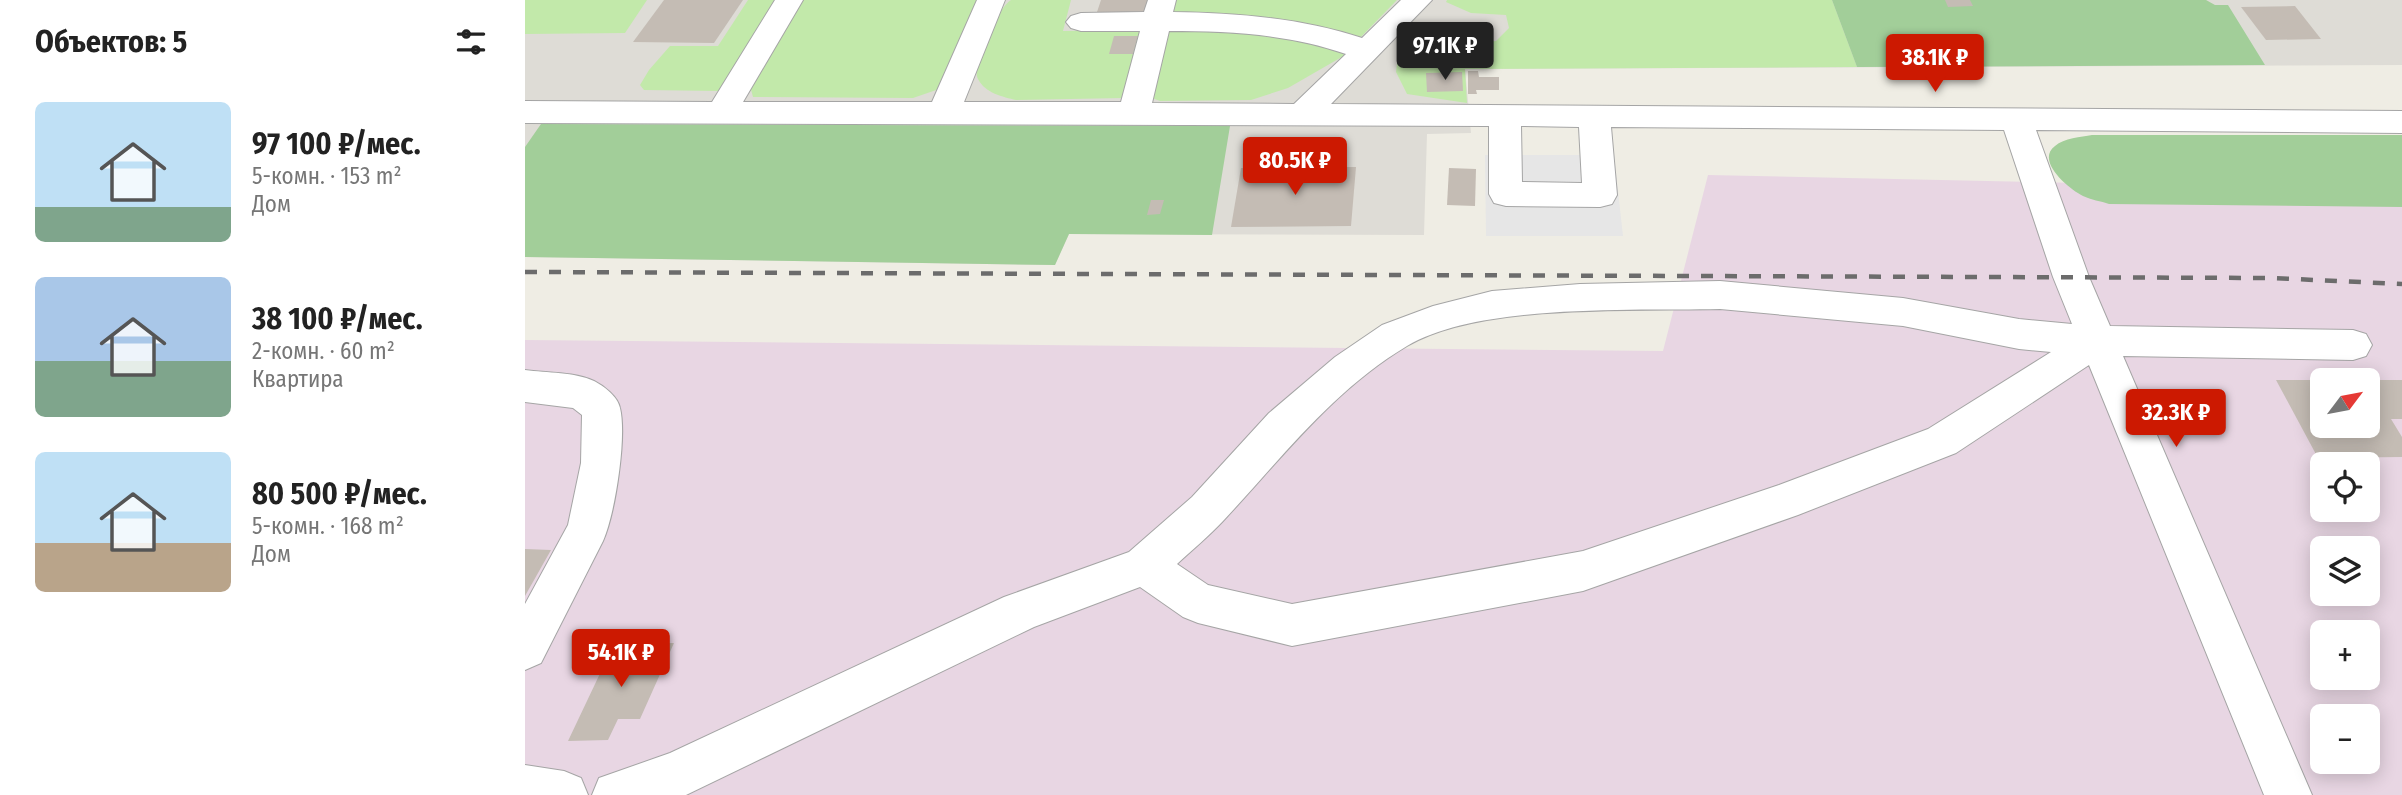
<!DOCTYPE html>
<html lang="ru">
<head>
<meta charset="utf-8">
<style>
  body { margin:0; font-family:"Fira Sans Condensed",sans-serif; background:#f2f2f2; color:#222; height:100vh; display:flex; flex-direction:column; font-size:26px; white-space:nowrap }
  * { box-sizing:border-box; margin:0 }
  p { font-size:23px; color:#767676 }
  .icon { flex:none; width:38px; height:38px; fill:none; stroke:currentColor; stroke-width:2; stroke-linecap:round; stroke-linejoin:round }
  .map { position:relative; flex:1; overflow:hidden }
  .details { display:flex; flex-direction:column; background:#fff; width:525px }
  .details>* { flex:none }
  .needle { width:46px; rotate:58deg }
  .fabs { position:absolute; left:1785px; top:368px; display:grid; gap:14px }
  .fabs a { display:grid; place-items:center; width:70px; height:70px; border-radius:10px; background:#fff; box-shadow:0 4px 18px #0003; font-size:35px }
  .price { position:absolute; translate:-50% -60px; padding:0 16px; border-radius:7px; background:#cc1901; color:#fff; font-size:23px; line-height:46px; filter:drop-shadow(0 2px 4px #0008) }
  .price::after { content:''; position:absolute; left:50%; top:42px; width:21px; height:16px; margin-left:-10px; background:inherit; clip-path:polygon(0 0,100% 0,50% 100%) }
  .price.on { background:#222; color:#fff }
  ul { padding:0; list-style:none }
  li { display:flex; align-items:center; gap:21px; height:175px; padding:0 35px }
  li span { display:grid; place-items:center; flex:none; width:196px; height:140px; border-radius:10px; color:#555 }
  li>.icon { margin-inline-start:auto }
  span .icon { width:84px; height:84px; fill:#fffc; stroke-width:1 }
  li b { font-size:30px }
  h2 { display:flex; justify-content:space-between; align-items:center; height:84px; padding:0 35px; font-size:30px }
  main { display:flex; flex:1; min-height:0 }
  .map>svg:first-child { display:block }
  .industrial { fill:#e8d6e3; fill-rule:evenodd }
  .airport { fill:#dedcd6 }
  .grass { fill:#c2e9aa }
  .forest { fill:#a2ce99 }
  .parking { fill:#e6e6e6 }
  .building { fill:#c4bcb4 }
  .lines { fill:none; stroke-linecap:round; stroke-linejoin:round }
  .minor-casing { stroke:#a5a5a5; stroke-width:2 }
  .minor { fill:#fff; fill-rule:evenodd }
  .rail { stroke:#6c6c6c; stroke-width:4.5; stroke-dasharray:12 12; stroke-linecap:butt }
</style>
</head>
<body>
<main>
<section class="details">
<h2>Объектов: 5<svg class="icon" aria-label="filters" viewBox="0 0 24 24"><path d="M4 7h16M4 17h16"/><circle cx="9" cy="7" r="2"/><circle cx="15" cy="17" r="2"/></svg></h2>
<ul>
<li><span style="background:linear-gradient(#bfe0f5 75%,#7fa58c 0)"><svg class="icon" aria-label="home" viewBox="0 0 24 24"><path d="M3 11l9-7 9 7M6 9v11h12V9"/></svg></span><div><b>97 100 ₽/мес.</b><p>5-комн. · 153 m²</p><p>Дом</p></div></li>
<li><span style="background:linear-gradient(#a9c7e8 60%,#7fa58c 0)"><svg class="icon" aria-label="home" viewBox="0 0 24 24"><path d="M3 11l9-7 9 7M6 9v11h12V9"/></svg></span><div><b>38 100 ₽/мес.</b><p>2-комн. · 60 m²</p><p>Квартира</p></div></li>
<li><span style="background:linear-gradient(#bfe0f5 65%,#b9a48a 0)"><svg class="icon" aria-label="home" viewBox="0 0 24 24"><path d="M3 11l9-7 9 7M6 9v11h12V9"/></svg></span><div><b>80 500 ₽/мес.</b><p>5-комн. · 168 m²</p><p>Дом</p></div></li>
</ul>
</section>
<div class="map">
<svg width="1877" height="795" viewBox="0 0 1877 795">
  <rect width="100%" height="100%" fill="#efede4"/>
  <path class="industrial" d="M1183,175L1877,190V795H0V340L1138,351ZM1797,380H1843V425H1797ZM1797,464H1843V509H1797ZM1797,548H1843V593H1797ZM1797,632H1843V677H1797ZM1797,716H1843V761H1797Z"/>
  <path class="airport" d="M0,0H1877V65L940,69L946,133L902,134L899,235L544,234L530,265L0,257Z"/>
  <g class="grass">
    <path d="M0,0H122L100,33L0,34Z"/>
    <path d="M223,0H250L195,91L119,90L115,85L124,70L145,46H193Z"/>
    <path d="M275,0H456L417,88L388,98L228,97L225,86Z"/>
    <path d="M486,0H546L538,31L618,30L599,98L491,100C478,97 460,93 453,79C445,63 472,9 486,0Z"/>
    <path d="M647,0H872L832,41L643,15Z"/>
    <path d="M922,0H1307L1332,67L940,69L942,103L882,94L871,72L874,48L971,41L984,28L981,15L946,13L921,2Z"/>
    <path d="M641,28L759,35L822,54L763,88L726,100L635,101L627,98Z"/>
  </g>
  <g class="forest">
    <path d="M1307,0H1681L1690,5H1703L1740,65L1332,67Z"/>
    <path d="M16,124L705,126L687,235L544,234L530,265L0,257V147Z"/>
    <path d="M1567,135H1877V207L1584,204C1576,201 1566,200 1558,196C1544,189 1510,161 1530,146C1539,138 1556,137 1567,135Z"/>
  </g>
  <path class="parking" d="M960,155H1089L1098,236H961Z"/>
  <g class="building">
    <path d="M139,0H218L189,43L108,42Z"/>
    <path d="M576,0H626L622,16L571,15Z"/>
    <path d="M1420,0H1445L1448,6L1423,7Z"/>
    <path d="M1770,6L1796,39L1741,40L1716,7Z"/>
    <path d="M589,36H613L608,54H584Z"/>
    <path d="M943,71H953L954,77H974V90H951L952,94H943Z"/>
    <path d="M937,72L938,91L902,92L901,73Z"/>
    <path d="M831,167L826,226L706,227L716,168Z"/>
    <path d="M924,168L951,169L950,206L922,205Z"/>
    <path d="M626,200H639L635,214L622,215Z"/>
    <path d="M1751,380H1797V425H1843V380H1877V419H1866L1877,437V457L1793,458Z"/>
    <path d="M0,549L26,550L0,596Z"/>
    <path d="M149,643L115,719H93L83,740L43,741L89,644Z"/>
  </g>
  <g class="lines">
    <defs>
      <g id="minor">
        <path d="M250,0H278L218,102H407L452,0H480L439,102H596L615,31H556L546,28L541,22L546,16L556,13L619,12L623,0H651L648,12C712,13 776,18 837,38L876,0H907L806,104L1877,111V133L1511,130L1564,277L1585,326L1828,330L1841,334L1847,345L1841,356L1828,360L1598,356L1787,795H1739L1564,365L1431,453L1273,515L1058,591L767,646L673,623L658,617L615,587L509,627L161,795H67L74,778L145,753L479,597L604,552L667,497L744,413L810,357L857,325L908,306L967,291L1055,284L1195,281L1378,298L1494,319L1547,324L1528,277L1479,130L1086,127L1092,195L1087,204L1075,207L981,206L969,203L964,194V126L0,123V101L187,102ZM644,31C704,31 764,34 821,54L769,104L627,103ZM996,126L1054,127L1057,183L997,182ZM1195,309L1378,326L1494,349L1526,352L1403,429L1254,485L1058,551L767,604L683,585L652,564C667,550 684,536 698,521C756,459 808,390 882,346C954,303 1110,311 1195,309Z"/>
        <path d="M0,370C22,373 50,372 69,381C79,386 93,397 95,408C102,437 90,514 78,541L16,663L0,670V604L43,525L56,463L57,415L48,408L0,402Z"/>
        <path d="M0,765L39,771L56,778L63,795H0Z"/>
      </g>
    </defs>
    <use href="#minor" class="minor-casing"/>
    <use href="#minor" class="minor"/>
    <path class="rail" d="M0,272L1747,278L1877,284"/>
  </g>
</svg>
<div class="fabs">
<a><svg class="needle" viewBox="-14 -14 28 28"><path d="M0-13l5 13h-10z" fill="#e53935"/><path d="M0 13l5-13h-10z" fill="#767676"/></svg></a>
<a><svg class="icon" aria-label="locate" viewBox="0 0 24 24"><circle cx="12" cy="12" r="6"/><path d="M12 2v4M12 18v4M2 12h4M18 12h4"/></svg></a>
<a><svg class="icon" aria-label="layers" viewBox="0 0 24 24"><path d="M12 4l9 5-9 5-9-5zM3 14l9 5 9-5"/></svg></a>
<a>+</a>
<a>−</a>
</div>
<b class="price on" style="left:920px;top:82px">97.1K ₽</b>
<b class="price" style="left:1410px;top:94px">38.1K ₽</b>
<b class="price" style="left:770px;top:197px">80.5K ₽</b>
<b class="price" style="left:1651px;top:449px">32.3K ₽</b>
<b class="price" style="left:96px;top:689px">54.1K ₽</b>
</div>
</main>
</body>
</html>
